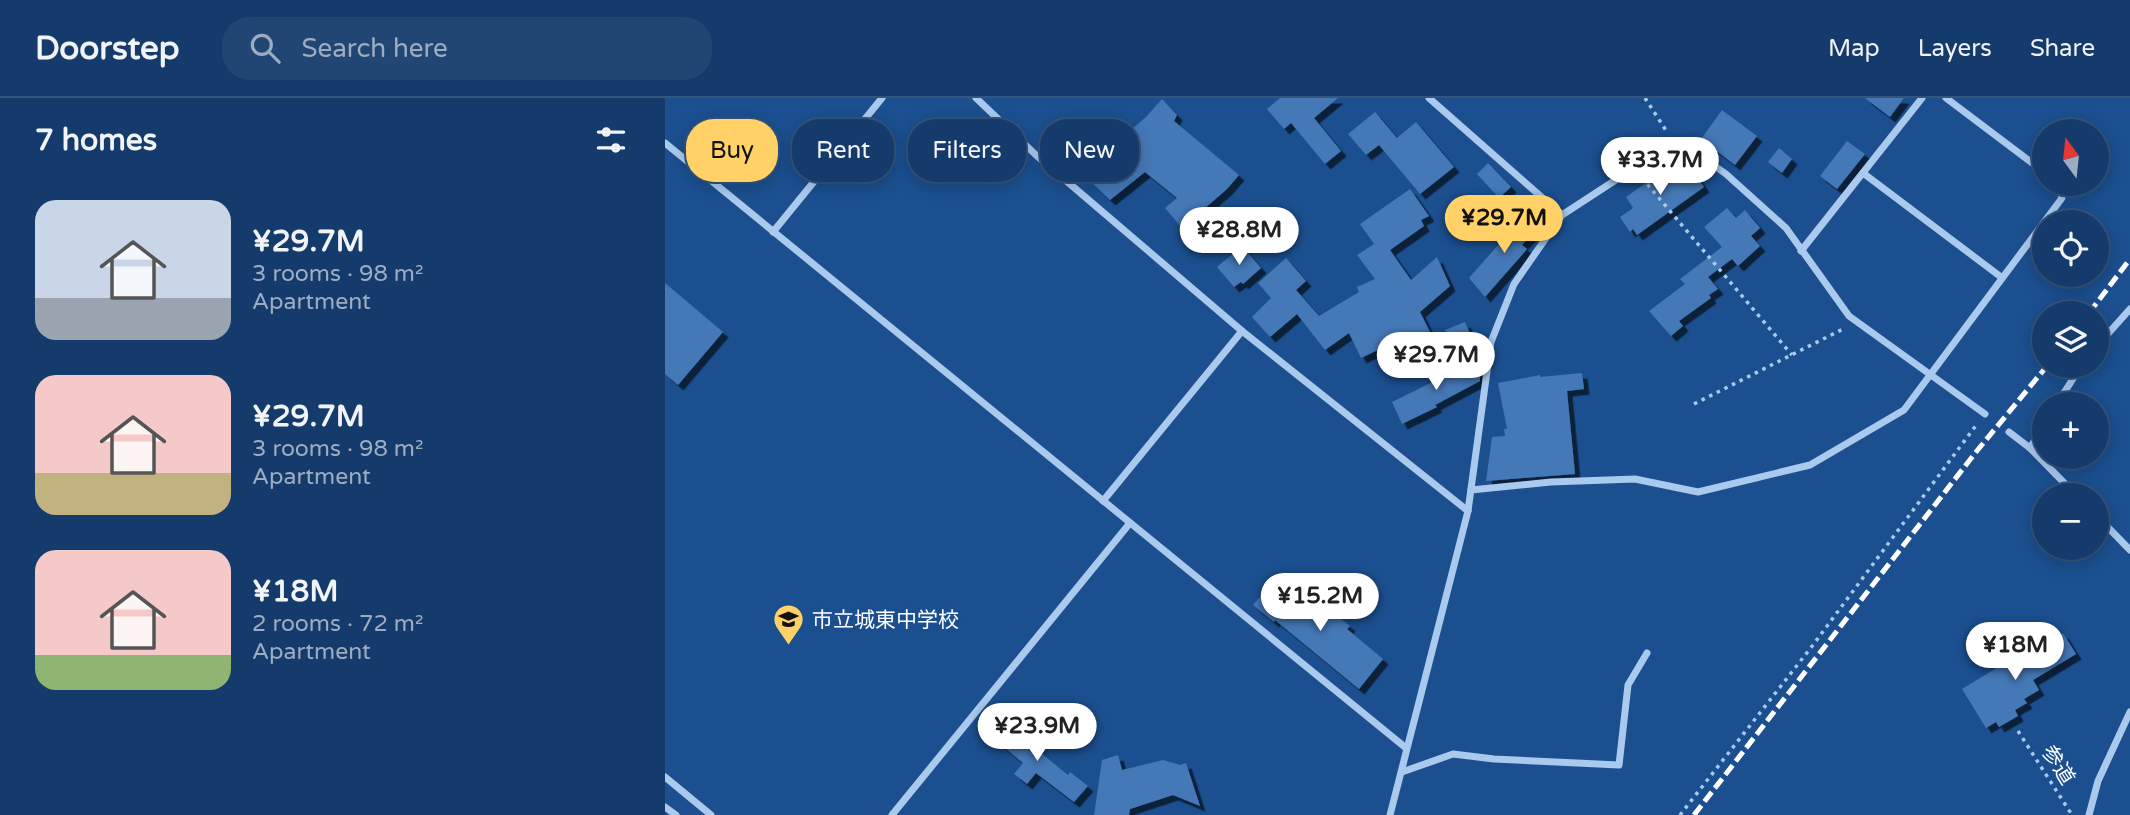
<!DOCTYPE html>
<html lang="en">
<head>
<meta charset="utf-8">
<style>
  body { margin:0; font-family:"Varela Round","Noto Sans JP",sans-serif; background:#214673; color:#f1f3f6; height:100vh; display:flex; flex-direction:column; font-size:26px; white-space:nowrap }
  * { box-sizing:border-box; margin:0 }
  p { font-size:23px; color:#9dadc1 }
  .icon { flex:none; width:38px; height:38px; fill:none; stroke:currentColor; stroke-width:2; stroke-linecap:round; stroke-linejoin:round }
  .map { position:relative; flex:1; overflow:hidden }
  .drawer { display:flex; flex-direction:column; background:#143b6b; width:665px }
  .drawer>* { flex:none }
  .guide { position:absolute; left:21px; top:21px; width:665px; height:63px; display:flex; gap:14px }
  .needle { width:46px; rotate:345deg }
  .tools { position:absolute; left:1367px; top:21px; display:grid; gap:14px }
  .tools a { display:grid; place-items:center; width:77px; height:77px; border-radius:50%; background:#143b6b; box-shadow:0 4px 18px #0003,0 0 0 2px #33557e; font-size:35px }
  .price { position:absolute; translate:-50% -60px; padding:0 16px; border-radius:24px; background:#fff; color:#222; font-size:23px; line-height:46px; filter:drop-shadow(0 2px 4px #0008) }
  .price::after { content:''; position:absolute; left:50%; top:42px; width:21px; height:16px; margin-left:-10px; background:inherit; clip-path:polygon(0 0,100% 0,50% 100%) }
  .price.active { background:#ffd166; color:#111 }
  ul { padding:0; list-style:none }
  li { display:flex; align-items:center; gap:21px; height:175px; padding:0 35px }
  li span { display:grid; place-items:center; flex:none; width:196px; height:140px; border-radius:21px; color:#555 }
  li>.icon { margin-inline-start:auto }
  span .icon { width:84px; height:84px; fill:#fffc; stroke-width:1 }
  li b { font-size:30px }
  h2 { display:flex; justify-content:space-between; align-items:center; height:84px; padding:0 35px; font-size:30px }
  .chip { padding:0 24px; border-radius:28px; background:#143b6b; box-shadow:0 4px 18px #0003,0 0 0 2px #33557e; font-size:24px; line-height:63px }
  .chip.active { background:#ffd166; color:#111 }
  header { display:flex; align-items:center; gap:42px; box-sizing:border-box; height:98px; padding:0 35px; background:#143b6b; border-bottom:2px solid #33557e }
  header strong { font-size:33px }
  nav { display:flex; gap:38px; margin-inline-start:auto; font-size:24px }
  .search { width:490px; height:63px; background:#214673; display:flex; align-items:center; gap:18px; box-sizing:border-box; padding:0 24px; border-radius:28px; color:#9dadc1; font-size:26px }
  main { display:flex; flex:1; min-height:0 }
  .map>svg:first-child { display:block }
  .building { fill:#4478b7; filter:url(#shadow) }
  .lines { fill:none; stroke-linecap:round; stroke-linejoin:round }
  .path { stroke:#a9c9ee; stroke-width:3.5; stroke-dasharray:3.5 5; stroke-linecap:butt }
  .minor { stroke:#a9c9ee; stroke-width:7 }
  .rail { stroke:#fff; stroke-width:5; stroke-dasharray:12 5; stroke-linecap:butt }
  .labels { text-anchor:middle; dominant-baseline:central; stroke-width:6; stroke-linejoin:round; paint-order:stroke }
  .poi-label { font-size:21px; fill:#fff; stroke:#1b4f8f; text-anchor:start }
  .street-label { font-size:21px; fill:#fff; stroke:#1b4f8f }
</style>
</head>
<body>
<header>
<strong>Doorstep</strong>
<div class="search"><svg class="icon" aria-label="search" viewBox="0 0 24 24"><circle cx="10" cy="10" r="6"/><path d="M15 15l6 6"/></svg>Search here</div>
<nav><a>Map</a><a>Layers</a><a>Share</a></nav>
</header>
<main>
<section class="drawer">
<h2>7 homes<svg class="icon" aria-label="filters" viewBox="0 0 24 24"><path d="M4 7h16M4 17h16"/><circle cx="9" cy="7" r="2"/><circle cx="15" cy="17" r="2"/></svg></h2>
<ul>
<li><span style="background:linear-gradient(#c9d6e8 70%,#9aa5b1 0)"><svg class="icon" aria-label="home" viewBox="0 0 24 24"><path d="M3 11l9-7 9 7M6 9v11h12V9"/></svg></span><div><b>¥29.7M</b><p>3 rooms · 98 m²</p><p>Apartment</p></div></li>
<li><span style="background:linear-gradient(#f6c9c9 70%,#c2b280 0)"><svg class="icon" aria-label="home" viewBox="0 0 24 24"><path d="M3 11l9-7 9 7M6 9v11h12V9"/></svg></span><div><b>¥29.7M</b><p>3 rooms · 98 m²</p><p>Apartment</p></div></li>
<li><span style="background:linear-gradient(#f6c9c9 75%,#8fb573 0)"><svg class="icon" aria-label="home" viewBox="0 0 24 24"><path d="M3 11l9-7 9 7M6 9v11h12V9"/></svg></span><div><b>¥18M</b><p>2 rooms · 72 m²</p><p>Apartment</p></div></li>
</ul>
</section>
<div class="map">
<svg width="1465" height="717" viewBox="0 0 1465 717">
  <defs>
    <filter id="shadow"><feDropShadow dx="5.5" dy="5.5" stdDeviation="0" flood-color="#0009"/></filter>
  </defs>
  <rect width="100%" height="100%" fill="#1b4f8f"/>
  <g class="building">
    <path d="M615,0H673L649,20L676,53L660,66L626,25L619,31L602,11Z"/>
    <path d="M1200,0H1239L1225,19Z"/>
    <path d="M497,1L512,17L509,23L574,77L562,91L517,130L500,110L512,100L480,74L445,102L425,83L427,81L424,78L442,62L438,56L481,19Z"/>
    <path d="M1057,12L1092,38L1070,67L1036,41Z"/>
    <path d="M710,14L732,40L751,24L789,69L755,96L714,47L701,57L683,36Z"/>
    <path d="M1182,43L1200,56L1172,91L1155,78Z"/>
    <path d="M1114,50L1127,61L1117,75L1103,64Z"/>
    <path d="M1021,63L1039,89L972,137L968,131L965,134L955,119L968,110L961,99L1002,70L1005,74Z"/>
    <path d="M823,65L846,89L834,100L812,76Z"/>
    <path d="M745,91L764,118L756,122L759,128L725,152L746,182L772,159L785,188L755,214L765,234L718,257L715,251L696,260L684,235L660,252L632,216L605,239L587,219L606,200L593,185L621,160L641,183L631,192L654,218L694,194L692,189L710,181L692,157L709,146L695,126Z"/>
    <path d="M1062,110L1071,120L1080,112L1095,130L1086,138L1095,148L1073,168L1067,161L1043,179L1053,191L1044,197L1046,200L1014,223L1018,228L1006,238L984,213L1020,186L1015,181L1057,149L1039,129Z"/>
    <path d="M862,114L876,126L857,147L862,151L820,199L804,180Z"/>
    <path d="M577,148L596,170L578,186L576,184L569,189L552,169Z"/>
    <path d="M0,185L58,234L13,287L0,276Z"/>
    <path d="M800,224L810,247L790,255L780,232Z"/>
    <path d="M806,261L815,277V283L770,307L772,309L737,326L727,304L794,271L793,268Z"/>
    <path d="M917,275L919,291L902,293L910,376L821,383L827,339L840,338L839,331H842L833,285L875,277V279Z"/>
    <path d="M611,480L651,513L657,506L685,528L682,531L718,561L694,591L610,522L609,524L588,507Z"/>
    <path d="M1398,535L1411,556L1368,582L1374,592L1359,601L1362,605L1350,612L1353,618L1334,629L1331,624L1321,630L1297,591L1353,557L1355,561Z"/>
    <path d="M335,622L403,677L405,674L423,688L409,704L371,675L362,686L349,676L358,665L323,636Z"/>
    <path d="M453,657L457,672L498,662L515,667L521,665L535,708L508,697L465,711L464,717H429L437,662Z"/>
  </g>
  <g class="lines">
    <g class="path">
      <path d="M980,0L1002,34"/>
      <path d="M977,80L1127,257"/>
      <path d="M1029,306L1180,230"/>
      <path d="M1353,633L1407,717"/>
      <path d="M1015,717L1148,547L1312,326"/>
    </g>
    <g class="minor">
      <path d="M311,0L371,57L577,233L803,413"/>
      <path d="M764,0L897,117"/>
      <path d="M1281,0L1379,74"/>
      <path d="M0,45L741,650"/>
      <path d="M1198,75L1336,179"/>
      <path d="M108,134L217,0"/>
      <path d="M1136,153L1257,0"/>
      <path d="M1432,248L1465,211"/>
      <path d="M1392,306L1416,268"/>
      <path d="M1344,334L1365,350L1411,397"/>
      <path d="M1365,350L1379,327"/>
      <path d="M806,392L886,384L970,381L1033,394L1145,367L1239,312L1397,100L1394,86"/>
      <path d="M438,403L577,233"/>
      <path d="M1432,418L1465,452"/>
      <path d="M737,674L788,656L829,661L954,667L963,587L982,555"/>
      <path d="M0,679L46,717"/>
      <path d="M0,709L11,717"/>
      <path d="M227,717L465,425"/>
      <path d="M725,717L803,413L826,244L849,186L897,117L1006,46L1020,47L1061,76L1121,130L1184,218L1320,316"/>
      <path d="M1424,717L1433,683L1465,614"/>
    </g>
    <g class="rail">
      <path d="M1424,215L1465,161"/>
      <path d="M1029,717L1311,354L1382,268"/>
    </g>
  </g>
  <defs>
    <symbol id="school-pin" viewBox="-11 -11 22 30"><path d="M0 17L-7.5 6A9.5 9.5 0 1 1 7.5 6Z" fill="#ffd166" stroke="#1b4f8f"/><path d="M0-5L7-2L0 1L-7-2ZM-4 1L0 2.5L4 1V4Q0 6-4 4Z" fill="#111"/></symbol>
  </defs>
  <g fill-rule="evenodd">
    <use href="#school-pin" x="106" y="504" width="35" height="47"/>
  </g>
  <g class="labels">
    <g class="poi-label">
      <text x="147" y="522">市立城東中学校</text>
    </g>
    <g class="street-label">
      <text transform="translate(1393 667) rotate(58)">参道</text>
    </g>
  </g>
</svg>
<div class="tools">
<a><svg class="needle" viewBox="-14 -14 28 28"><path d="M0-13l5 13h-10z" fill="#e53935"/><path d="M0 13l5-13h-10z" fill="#9dadc1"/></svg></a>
<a><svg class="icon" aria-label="locate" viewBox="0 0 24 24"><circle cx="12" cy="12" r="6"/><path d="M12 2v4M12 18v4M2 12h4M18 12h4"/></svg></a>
<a><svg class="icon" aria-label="layers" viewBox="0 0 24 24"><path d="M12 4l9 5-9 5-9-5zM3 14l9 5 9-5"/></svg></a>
<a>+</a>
<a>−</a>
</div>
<b class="price" style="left:995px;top:99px">¥33.7M</b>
<b class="price active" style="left:839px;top:157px">¥29.7M</b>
<b class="price" style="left:574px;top:169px">¥28.8M</b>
<b class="price" style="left:771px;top:294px">¥29.7M</b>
<b class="price" style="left:655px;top:535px">¥15.2M</b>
<b class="price" style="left:1350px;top:584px">¥18M</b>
<b class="price" style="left:372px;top:665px">¥23.9M</b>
<div class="guide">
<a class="chip active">Buy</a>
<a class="chip">Rent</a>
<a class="chip">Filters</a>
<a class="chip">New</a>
</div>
</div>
</main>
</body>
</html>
